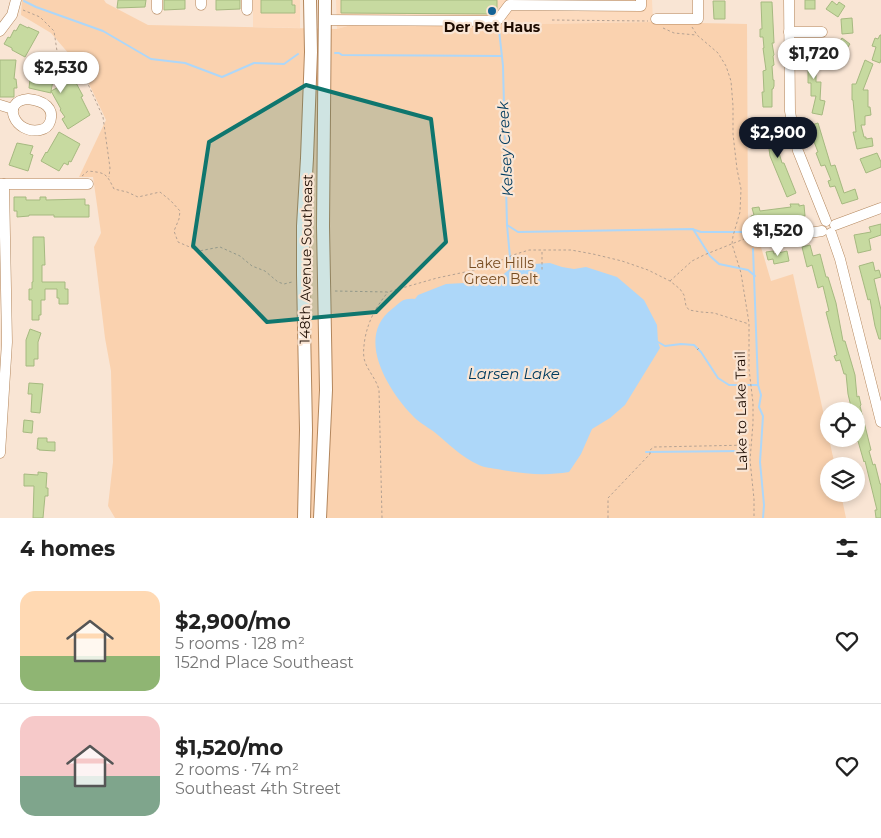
<!DOCTYPE html>
<html lang="en">
<head>
<meta charset="utf-8">
<style>
  body { margin:0; font-family:Montserrat,sans-serif; background:#f6f6f6; color:#222; height:100vh; display:flex; flex-direction:column; font-size:19px; white-space:nowrap }
  * { box-sizing:border-box; margin:0 }
  p { font-size:16px; color:#767676 }
  .icon { flex:none; width:28px; height:28px; fill:none; stroke:currentColor; stroke-width:2; stroke-linecap:round; stroke-linejoin:round }
  .map { position:relative; height:518px; overflow:hidden }
  .panel { display:flex; flex-direction:column; background:#fff; flex:1 }
  .panel>* { flex:none }
  .fabs { position:absolute; left:820px; top:402px; display:grid; gap:10px }
  .fabs a { display:grid; place-items:center; width:45px; height:45px; border-radius:50%; background:#fff; box-shadow:0 2px 8px #0003; font-size:25px }
  .price { position:absolute; translate:-50% -42px; padding:0 11px; border-radius:18px; background:#fff; color:#222; font-size:16px; line-height:32px; filter:drop-shadow(0 1px 2px #0008) }
  .price::after { content:''; position:absolute; left:50%; top:30px; width:15px; height:11px; margin-left:-8px; background:inherit; clip-path:polygon(0 0,100% 0,50% 100%) }
  .price.current { background:#111827; color:#fff }
  ul { padding:0; list-style:none }
  li { display:flex; align-items:center; gap:15px; height:125px; padding:0 20px }
  li+li { border-top:1px solid #e0e0e0 }
  li span { display:grid; place-items:center; flex:none; width:140px; height:100px; border-radius:15px; color:#555 }
  li>.icon { margin-inline-start:auto }
  span .icon { width:60px; height:60px; fill:#fffc; stroke-width:1 }
  li b { font-size:21px }
  h2 { display:flex; justify-content:space-between; align-items:center; height:60px; padding:0 20px; font-size:21px }
  .map>svg:first-child { display:block }
  .built { fill:#fddbbe }
  .green { fill:#fad2af }
  .water { fill:#add7f9 }
  .lines { fill:none; stroke-linecap:round; stroke-linejoin:round }
  .stream { stroke:#add7f9; stroke-width:2 }
  .building { fill:#c7daa0; stroke:#a6b980 }
  .minor-casing { stroke:#b3865c; stroke-width:11 }
  .major-casing { stroke:#b3865c; stroke-width:14 }
  .path { stroke:#b4a192; stroke-width:1; stroke-dasharray:2.5 2.5; stroke-linecap:butt }
  .minor { stroke:#fff; stroke-width:10 }
  .major { stroke:#fff; stroke-width:12 }
  .marked { fill:#0f766e; fill-opacity:0.2; stroke:#0f766e; stroke-width:4; stroke-linejoin:round }
  .poi-dot { fill:#136295; stroke:#f9e5d4; stroke-width:2 }
  .labels { text-anchor:middle; dominant-baseline:central; stroke-width:4.5; stroke-linejoin:round; paint-order:stroke }
  .poi-label { font-size:14px; font-weight:bold; fill:#1c0b00; stroke:#f9e5d4 }
  .street-label { font-size:14px; fill:#1c0b00; stroke:#f9e5d4 }
  .park-label { font-size:14px; fill:#784d21; stroke:#f9e5d4 }
  .water-label { font-size:15px; font-style:italic; fill:#013c60; stroke:#f9e5d4 }
</style>
</head>
<body>
<div class="map">
<svg width="881" height="518" viewBox="0 0 881 518">
  <rect width="100%" height="100%" fill="#f9e5d4"/>
  <g class="built">
    <path d="M253,0H300V28L253,27Z"/>
    <path d="M336,0H652L653,22L414,26L351,25L337,29Z"/>
  </g>
  <path class="green" d="M22,0H104L106,3L148,25L337,29L351,25L414,26L653,22L747,24L748,230L755,231L761,247L771,281L793,274L835,466H829V494H841L846,518H115L108,506L113,462L111,371L105,338L94,247L101,233L93,177H79L106,120L82,69L51,33L21,15Z"/>
  <path class="water" d="M550,263L562,267L574,269L586,267L617,277L644,300L657,325L658,342L660,348L625,405L610,418L592,429L581,454L569,472C545,476 522,474 497,469C492,468 485,468 479,465C461,457 448,443 433,431C426,426 418,422 412,415C388,390 355,337 392,309C401,302 402,298 415,299L418,295L446,284L464,283L486,276L499,278L511,268H522L533,264Z"/>
  <g class="lines">
    <g class="stream">
      <path d="M24,1L36,7L103,31L151,59L185,63L222,77L254,63L284,64L298,54"/>
      <path d="M499,30L503,66L507,225L511,268"/>
      <path d="M335,53H339L342,55L501,56"/>
      <path d="M507,225L518,232L692,229L701,232H742"/>
      <path d="M693,229L710,256L719,264L748,270L755,276"/>
      <path d="M753,249L758,384"/>
      <path d="M658,342L665,346L681,344L694,345L701,352L718,378L729,385H758L761,395L759,407L763,416L760,462L764,505L763,518"/>
      <path d="M646,452L743,451"/>
    </g>
  </g>
  <g class="building">
    <path d="M118,0H146L145,7L117,8Z"/>
    <path d="M164,0H185V9L164,10Z"/>
    <path d="M216,0H240V9L216,10Z"/>
    <path d="M261,0H292V5H295V13H261Z"/>
    <path d="M341,0H497V10L494,14L341,13Z"/>
    <rect x="805" y="0" width="10" height="9"/>
    <path d="M713,1H725V19H714Z"/>
    <path d="M832,1L837,5L839,2L845,6L838,17L826,9Z"/>
    <path d="M761,2H772L774,43H772L774,55L773,56L774,65L772,66L773,80H774V86L773,89H772V107H763L762,92H764L763,71L766,70L763,48H764L763,37H760V29H762Z"/>
    <path d="M852,18L853,33L842,34L841,19Z"/>
    <path d="M20,24L28,28V27L39,32L25,57L12,50V48L4,44L8,37L10,38L14,30L16,31Z"/>
    <path d="M880,35H881V59L880,63L872,60L876,47L872,46L875,38L878,39Z"/>
    <path d="M842,38L850,44L838,61L830,55Z"/>
    <path d="M804,48H812V59H822V67H816V82H821L820,100L825,101L822,115L812,113L816,96H811V83H808V67H804Z"/>
    <path d="M0,60H16L14,79H16L17,88H14V97H0Z"/>
    <path d="M865,60L873,64L863,90H868V107H870L871,115L865,116V125H861L864,137H866V139L872,138L873,146L857,149L853,132H856L853,100H852V84H856Z"/>
    <path d="M35,63L54,67L52,75L54,76L51,91L74,79L83,96L81,97L90,115L68,129L62,119L65,117L60,110L61,109L51,91V93L29,88L31,71L33,72Z"/>
    <path d="M774,119V123H775L779,153L782,163H784L796,193L787,197L770,156L765,120Z"/>
    <path d="M818,123L831,166L835,165L844,193L855,189L858,199L842,204L835,186L830,187L828,181L831,180L825,165L821,166L816,153L818,152L808,126Z"/>
    <path d="M59,132L80,144L71,162L69,161L68,165L64,163L59,171L41,161L46,152L47,153Z"/>
    <path d="M17,143L33,146L30,154L33,155L28,171L9,165Z"/>
    <path d="M877,153L881,162V167L866,173L860,159Z"/>
    <path d="M14,197H26V200H40V197H46V200L85,199V205H89V217H54V215H29V216L17,217V211H14Z"/>
    <path d="M790,204H799V206L804,205L805,216L793,218V220H785V219H778V218L766,221V223L761,224L760,222L753,224L751,216L754,215L752,208L759,207L760,211L791,207Z"/>
    <path d="M881,224V235L869,239L871,250L858,253L854,235L871,232L869,227Z"/>
    <path d="M33,237H44L45,265H42V282H65V289H68V304H59V298H57V289H45V300H41V315H39V320H32V300H29V289H32V282H33Z"/>
    <path d="M810,245L813,256L820,254L826,277H828L836,303L843,341H845L855,375L857,397L859,396L861,405L860,406L871,450L869,451L873,465L875,464L880,484H881V518H876L875,510H877L865,461L864,462L858,441H856V435H858L856,430V411H852L848,394L846,374H844L840,360L836,361L834,356L837,355L826,312L829,311L823,286L818,288L812,265L807,267L802,247Z"/>
    <path d="M773,251L774,254L787,251L789,261L774,264L773,259L768,260L766,252Z"/>
    <path d="M873,262L875,271L879,270L881,277L874,279L881,310V339H879L875,326L870,299L868,300L859,266Z"/>
    <path d="M30,329L41,333L38,342V359H34V366H26V340Z"/>
    <path d="M29,383L43,384L40,413L31,412L32,394H28Z"/>
    <path d="M24,420L33,421L32,433L23,432Z"/>
    <path d="M38,438H47V442H55V451L39,450V449H37Z"/>
    <path d="M38,472L47,473L46,488H48V496H45L43,518H33L34,486H24V474L38,475Z"/>
  </g>
  <g class="lines">
    <defs>
      <g id="minor">
        <path d="M157,0V9"/>
        <path d="M201,0V5"/>
        <path d="M247,0V10"/>
        <path d="M789,0L790,111L793,130L798,151L826,221"/>
        <path d="M656,19H698V0"/>
        <path d="M325,20L497,21L509,5L641,6V0"/>
        <path d="M0,31L12,15L16,0"/>
        <path d="M789,32H822"/>
        <path d="M28,99C35,100 42,101 47,106C55,114 51,128 40,130C15,135 0,101 28,99Z"/>
        <path d="M0,105L13,109"/>
        <path d="M0,184H88"/>
        <path d="M835,225L881,208"/>
        <path d="M831,233L840,259L881,422"/>
        <path d="M753,236L784,237L822,231"/>
        <path d="M0,453L7,342L4,184"/>
      </g>
      <g id="major">
        <path d="M304,518L306,430L303,275V226L307,158L311,52L310,0"/>
        <path d="M320,518L326,390L323,226L325,0"/>
      </g>
    </defs>
    <use href="#minor" class="minor-casing"/>
    <use href="#major" class="major-casing"/>
    <g class="path">
      <path d="M23,10L40,17L54,31L57,51L88,84L103,117L110,168L109,177"/>
      <path d="M552,20L648,21"/>
      <path d="M692,27L697,35L718,53L726,66L731,81L733,106V134L737,169L741,189L740,212L733,236L732,244L741,273L749,323"/>
      <path d="M663,28L674,33L696,35"/>
      <path d="M82,176L88,171C106,173 106,173 114,189L127,192L138,197L160,192L171,201L180,211L179,219L174,231L178,242L199,251L220,247L240,256L252,266L265,271L278,282L284,284L292,282"/>
      <path d="M542,252V271"/>
      <path d="M670,281L692,261L704,255L744,239"/>
      <path d="M335,291L388,292L437,278L484,268L513,255L529,250H571L593,254L622,261L648,270L670,281L680,289L684,295L686,306L689,310L701,312L714,313L749,324V369L753,403V423L750,460L754,499V518"/>
      <path d="M697,350L699,348"/>
      <path d="M382,518L379,390C376,378 366,369 364,358C363,351 364,345 365,338C369,319 376,307 388,292"/>
      <path d="M608,518V498L650,454V450L654,447L750,445"/>
    </g>
    <use href="#minor" class="minor"/>
    <use href="#major" class="major"/>
  </g>
  <path class="marked" d="M306,85L431,119L446,242L376,312L267,322L193,246L209,142Z"/>
  <circle class="poi-dot" cx="492" cy="11" r="5"/>
  <g class="labels">
    <g class="poi-label">
      <text x="492" y="27">Der Pet Haus</text>
    </g>
    <g class="street-label">
      <text transform="translate(306 259) rotate(-89)">148th Avenue Southeast</text>
      <text transform="translate(741 411) rotate(-91)">Lake to Lake Trail</text>
    </g>
    <g class="park-label">
      <text x="501" y="263">Lake Hills<tspan x="501" dy="16">Green Belt</tspan></text>
    </g>
    <g class="water-label">
      <text transform="translate(505 149) rotate(-93)">Kelsey Creek</text>
      <text x="514" y="373">Larsen Lake</text>
    </g>
  </g>
</svg>
<div class="fabs">
<a><svg class="icon" aria-label="locate" viewBox="0 0 24 24"><circle cx="12" cy="12" r="6"/><path d="M12 2v4M12 18v4M2 12h4M18 12h4"/></svg></a>
<a><svg class="icon" aria-label="layers" viewBox="0 0 24 24"><path d="M12 4l9 5-9 5-9-5zM3 14l9 5 9-5"/></svg></a>
</div>
<b class="price" style="left:814px;top:80px">$1,720</b>
<b class="price" style="left:61px;top:94px">$2,530</b>
<b class="price current" style="left:778px;top:159px">$2,900</b>
<b class="price" style="left:778px;top:257px">$1,520</b>
</div>
<section class="panel">
<h2>4 homes<svg class="icon" aria-label="filters" viewBox="0 0 24 24"><path d="M4 7h16M4 17h16"/><circle cx="9" cy="7" r="2"/><circle cx="15" cy="17" r="2"/></svg></h2>
<ul>
<li><span style="background:linear-gradient(#ffd9b3 65%,#8fb573 0)"><svg class="icon" aria-label="home" viewBox="0 0 24 24"><path d="M3 11l9-7 9 7M6 9v11h12V9"/></svg></span><div><b>$2,900/mo</b><p>5 rooms · 128 m²</p><p>152nd Place Southeast</p></div><svg class="icon" aria-label="heart" viewBox="0 0 24 24"><path d="M12 20l-8-8c-3-5 5-10 8-4 3-6 11-1 8 4z"/></svg></li>
<li><span style="background:linear-gradient(#f6c9c9 60%,#7fa58c 0)"><svg class="icon" aria-label="home" viewBox="0 0 24 24"><path d="M3 11l9-7 9 7M6 9v11h12V9"/></svg></span><div><b>$1,520/mo</b><p>2 rooms · 74 m²</p><p>Southeast 4th Street</p></div><svg class="icon" aria-label="heart" viewBox="0 0 24 24"><path d="M12 20l-8-8c-3-5 5-10 8-4 3-6 11-1 8 4z"/></svg></li>
</ul>
</section>
</body>
</html>
